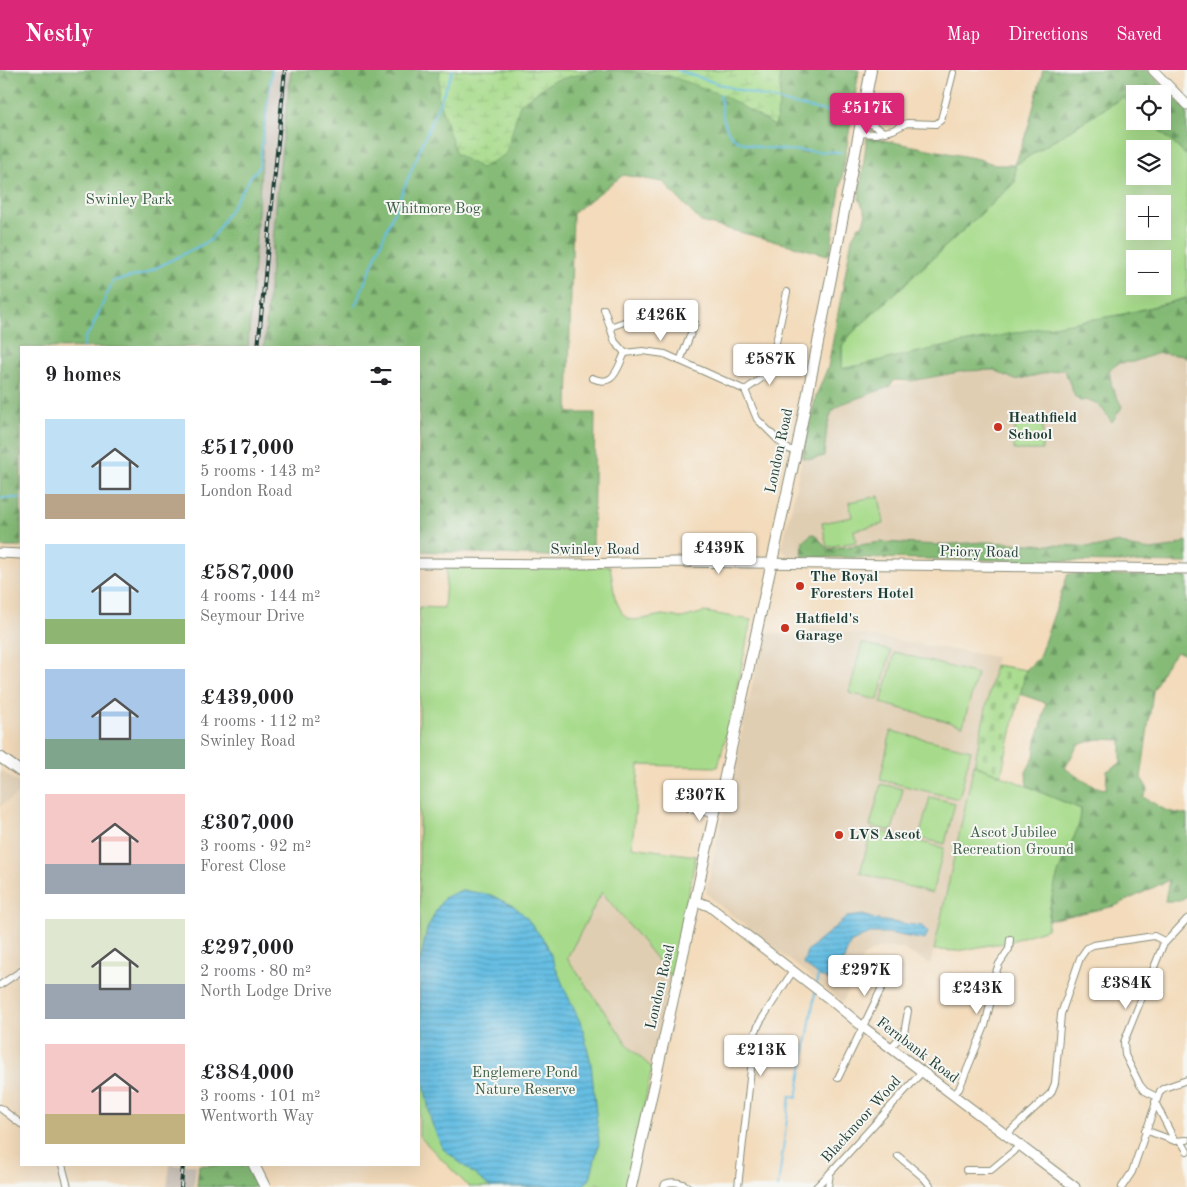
<!DOCTYPE html>
<html lang="en">
<head>
<meta charset="utf-8">
<style>
  body { margin:0; font-family:"Old Standard TT",serif; background:#f6f6f6; color:#202124; height:100vh; display:flex; flex-direction:column; font-size:19px; white-space:nowrap }
  * { box-sizing:border-box; margin:0 }
  p { font-size:16px; color:#757577 }
  .icon { flex:none; width:28px; height:28px; fill:none; stroke:currentColor; stroke-width:2; stroke-linecap:round; stroke-linejoin:round }
  .map { position:relative; flex:1; overflow:hidden }
  .drawer { position:absolute; left:20px; top:276px; width:400px; height:820px; display:flex; flex-direction:column; background:#fff; border-radius:0px; box-shadow:0 5px 20px #0002 }
  .drawer>* { flex:none }
  .controls { position:absolute; left:1126px; top:15px; display:grid; gap:10px }
  .controls a { display:grid; place-items:center; width:45px; height:45px; border-radius:0px; background:#fff; box-shadow:0 5px 20px #0002; font-size:25px }
  .price { position:absolute; translate:-50% -42px; padding:0 11px; border-radius:5px; background:#fff; color:#222; font-size:16px; line-height:32px; filter:drop-shadow(0 1px 2px #0008) }
  .price::after { content:''; position:absolute; left:50%; top:30px; width:15px; height:11px; margin-left:-8px; background:inherit; clip-path:polygon(0 0,100% 0,50% 100%) }
  .price.current { background:#db2777; color:#fff }
  ul { padding:0; list-style:none }
  li { display:flex; align-items:center; gap:15px; height:125px; padding:0 25px }
  li span { display:grid; place-items:center; flex:none; width:140px; height:100px; border-radius:0px; color:#555 }
  li>.icon { margin-inline-start:auto }
  span .icon { width:60px; height:60px; fill:#fffc; stroke-width:1 }
  li b { font-size:21px }
  h2 { display:flex; justify-content:space-between; align-items:center; height:60px; padding:0 25px; font-size:21px }
  header { display:flex; align-items:center; gap:30px; box-sizing:border-box; height:70px; padding:0 25px; background:#db2777; color:#fff }
  header strong { font-size:24px }
  nav { display:flex; gap:28px; margin-inline-start:auto; font-size:18px }
  .map>svg:first-child { display:block }
  .built { fill:#e0ceb2 }
  .industrial { fill:#cbc2b8 }
  .green { fill:#a7db8b; stroke:#638c60; fill-rule:evenodd }
  .forest { fill:url(#forest-firs); stroke:#527c56; fill-rule:evenodd }
  .wetland { fill:url(#wetland-marsh); stroke:#638c60 }
  .cemetery { fill:url(#cemetery-stones); stroke:#638c60 }
  .water { fill:url(#water-rules); stroke:#427e8c }
  .lines { fill:none; stroke-linecap:round; stroke-linejoin:round }
  .stream { stroke:#66bee3; stroke-width:2 }
  .street-casing { stroke:#898c78; stroke-width:8 }
  .secondary-casing { stroke:#898c78; stroke-width:11 }
  .primary-casing { stroke:#898c78; stroke-width:12 }
  .street { stroke:#fff; stroke-width:6 }
  .secondary { stroke:#fff; stroke-width:9 }
  .primary { stroke:#fff; stroke-width:10 }
  .rail-casing { stroke:#1f3d34; stroke-width:4 }
  .rail { stroke:#f6f6f2; stroke-width:2; stroke-dasharray:5.5; stroke-linecap:butt }
  .poi-dot { fill:#c8321e; stroke:#f6f6f2; stroke-width:2 }
  .labels { text-anchor:middle; dominant-baseline:central; stroke-width:4; stroke-linejoin:round; paint-order:stroke }
  .park-label { font-size:15px; fill:#3a5d45; stroke:#f6f6f2 }
  .poi-label { font-size:15px; font-weight:bold; fill:#1f3d34; stroke:#f6f6f2; text-anchor:start }
  .street-label { font-size:15px; fill:#1f3d34; stroke:#f6f6f2 }
</style>
</head>
<body>
<header>
<strong>Nestly</strong>
<nav><a>Map</a><a>Directions</a><a>Saved</a></nav>
</header>
<div class="map">
<svg width="1187" height="1117" viewBox="0 0 1187 1117">
  <defs>
    <pattern id="forest-firs" width="22" height="20" patternUnits="userSpaceOnUse" patternTransform="scale(1.25)"><rect width="22" height="20" fill="#85bb77"/><path d="M5 1l3.5 6h-7zM16 11l3.5 6h-7z" fill="#6c9962"/></pattern>
    <pattern id="wetland-marsh" width="20" height="14" patternUnits="userSpaceOnUse" patternTransform="scale(1.25)"><rect width="20" height="14" fill="#a7db8b"/><path d="M1 5h8M5 5V1M11 12h8M15 12V8" fill="none" stroke="#8fbd79"/></pattern>
    <pattern id="cemetery-stones" width="16" height="16" patternUnits="userSpaceOnUse" patternTransform="scale(1.25)"><rect width="16" height="16" fill="#a7db8b"/><path d="M2 7V4a2 2 0 0 1 4 0v3zM10 15v-3a2 2 0 0 1 4 0v3z" fill="#8fbd79"/></pattern>
    <pattern id="water-rules" width="6" height="5" patternUnits="userSpaceOnUse" patternTransform="scale(1.25)"><rect width="6" height="5" fill="#66bee3"/><path d="M0 2.5h6" fill="none" stroke="#539cb9"/></pattern>
  </defs>
  <rect width="100%" height="100%" fill="#f6f6f2"/>
  <filter id="ink" filterUnits="userSpaceOnUse"><feTurbulence type="fractalNoise" baseFrequency=".02" numOctaves="2"/><feDisplacementMap in="SourceGraphic" scale="10" xChannelSelector="R" yChannelSelector="G"/><feConvolveMatrix kernelMatrix="1 2 1 2 8 2 1 2 1" color-interpolation-filters="sRGB"/></filter>
  <filter id="wash" filterUnits="userSpaceOnUse"><feTurbulence type="fractalNoise" baseFrequency=".0096" numOctaves="4" result="noise"/><feDisplacementMap in="SourceGraphic" scale="20" xChannelSelector="R" yChannelSelector="G"/><feGaussianBlur stdDeviation="1.12" result="paint"/><feColorMatrix in="noise" values="0 0 0 0 0 0 0 0 0 0 0 0 0 0 0 0 0 1.4 0 .05"/><feComposite in="paint" operator="in"/></filter>
  <g filter="url(#wash)">
    <rect width="100%" height="100%" fill="#f3dbbb"/>
    <g class="built">
      <path d="M1187,254V493L789,487L782,479L816,326L914,312Z"/>
      <path d="M811,556L996,587L974,695L934,880L930,894L901,878H880L875,880L863,887L843,932L714,831L706,822L764,562L808,568Z"/>
      <path d="M0,700L21,715V722L0,736Z"/>
      <path d="M602,821L671,907L652,998L630,978L567,888Z"/>
    </g>
    <g class="industrial">
      <path d="M272,0H291L279,103L264,277L248,278L263,72Z"/>
      <path d="M170,1095H196L194,1117H167Z"/>
    </g>
    <g class="green">
      <path d="M1123,27L1135,38V51H1149L1187,86V228L1124,244L842,299V276L851,264L1015,112V95ZM1135,79H1162V106H1135ZM1135,134H1162V161H1135ZM1135,189H1162V216H1135Z"/>
      <path d="M1015,350L1043,351L1042,380H1014Z"/>
      <path d="M879,426L884,454L854,460L856,472L827,477L822,453L852,447L849,432Z"/>
      <path d="M610,496L615,528L622,543L627,548L632,550L643,549L662,545L682,548L705,542L751,550L734,634L718,697L639,695L632,777L696,786L671,907L602,822L567,888L630,978L652,998L627,1117H603L597,1113L593,1117H469L419,1066V537L444,538L447,498L559,499Z"/>
      <path d="M862,573L891,581L878,630L849,623Z"/>
      <path d="M895,582L977,604L963,656L881,633Z"/>
      <path d="M891,661L971,680L959,729L880,710Z"/>
      <path d="M974,695C1011,709 1046,724 1081,739V752L1062,794L1050,836L1047,859L1014,870L1010,873L995,874L958,881L934,880Z"/>
      <path d="M881,714L903,719L892,761L870,756Z"/>
      <path d="M930,727L955,733L945,774L919,768Z"/>
      <path d="M872,759L944,778L932,823L860,803Z"/>
    </g>
    <g class="forest">
      <path d="M0,0H272L263,72L248,277L21,278V477H0Z"/>
      <path d="M291,0H859L830,183L828,185L701,152L663,112L623,105L573,143L568,340L570,343H595L593,481L574,487L419,481V278H264L279,103Z"/>
      <path d="M1043,0H1147L1187,40V86L1149,51H1162V24H1135V38L1123,27L1015,95V112L851,264L842,276V299L932,279L1035,259L1124,244L1187,228V289L1185,286L1159,283L1133,292L1119,293L1109,300L1112,317L1122,337L1112,352C1102,339 1098,328 1080,331L1075,327L1064,299L1015,310L994,300L964,301L912,311L894,310L889,317L844,333L832,341L827,357L824,386L813,389L802,388L816,326L828,297L852,168L859,156L863,155L866,143L859,129L867,67L979,89L996,95H1015L1028,58Z"/>
      <path d="M812,464L816,465L827,479L882,472L937,475L984,472L1099,477L1118,472L1131,477L1151,480L1173,477L1187,471V493L802,487L803,471Z"/>
      <path d="M1068,504L1187,507V584L1176,582L1164,598L1153,621L1141,708L1148,719L1143,727L1167,741L1187,745V826L1179,831H1165L1169,810L1115,836L1049,850C1050,831 1055,811 1062,793C1069,775 1081,759 1081,739L1042,723L1027,715L1026,702L1034,687L1036,670L1041,657L1046,633L1020,624L1026,600L1039,587ZM1098,669L1121,670V693L1107,701L1106,719C1092,718 1076,706 1065,698L1078,675Z"/>
      <path d="M199,1095H246L258,1117H197Z"/>
    </g>
    <g class="wetland">
      <path d="M440,0H597L552,11L520,34L506,84L481,98L456,84L438,27Z"/>
      <path d="M609,0H780V29L775,56L725,26L667,5Z"/>
    </g>
    <path class="cemetery" d="M995,595L1026,600L1001,705L974,695Z"/>
    <g class="water">
      <path d="M462,820L491,825L515,837L526,847L546,873L565,920L582,956L591,993L599,1073L590,1109L581,1117H490L442,1078L431,1051L424,1014L419,1005L423,965L419,926V896L427,859L438,837L445,827Z"/>
      <path d="M863,845L877,850L922,856L928,862L925,870L888,863H870L850,873L835,913L818,905L803,894L807,881L847,847Z"/>
    </g>
    <g class="lines">
      <g class="stream">
        <path d="M677,0C731,19 781,33 836,43"/>
        <path d="M720,24C722,37 722,55 731,65C746,83 817,81 841,82"/>
        <path d="M355,236L453,0"/>
        <path d="M83,278L84,269L92,258L113,211L144,204L211,170L252,105L259,97L272,0"/>
        <path d="M0,428H21"/>
        <path d="M816,916L818,905"/>
        <path d="M778,1117L790,1026L797,1028L815,923"/>
      </g>
    </g>
  </g>
  <g filter="url(#ink)">
    <g class="lines">
      <defs>
        <g id="street">
          <path d="M862,49L884,62"/>
          <path d="M859,63L876,64L893,60L907,53L936,54L941,50L953,3"/>
          <path d="M604,239L615,272L625,283"/>
          <path d="M610,257L627,251L645,252"/>
          <path d="M625,283L643,281L665,284L745,320L757,349L786,378L796,382"/>
          <path d="M680,291L695,253"/>
          <path d="M592,308C615,318 617,298 625,283"/>
          <path d="M745,320L762,308L772,291L787,222"/>
          <path d="M690,739L714,744"/>
          <path d="M0,915L21,901"/>
          <path d="M891,977L904,963L908,941"/>
          <path d="M752,990L782,993"/>
          <path d="M838,1008L887,907"/>
          <path d="M953,1025L959,1019L985,956L992,926L993,910L999,894L1009,879L1010,869"/>
          <path d="M1157,1027L1145,1021L1140,1015L1125,985L1124,972L1163,875L1187,849"/>
          <path d="M1155,1032L1175,1071"/>
          <path d="M0,1038L21,1054"/>
          <path d="M1145,1060L1175,1071L1187,1070"/>
          <path d="M1006,1065L1051,1023L1055,1013L1061,944L1080,888L1087,878L1093,875L1154,866L1162,870L1163,875"/>
          <path d="M1181,1071L1187,1081"/>
          <path d="M898,1086L924,1108L931,1117"/>
          <path d="M62,1095L68,1117"/>
          <path d="M966,1100H991L1021,1075"/>
          <path d="M664,1117L665,1114C671,1111 682,1112 688,1117"/>
          <path d="M738,1117L755,963L760,952L793,901"/>
          <path d="M816,1117L830,1103"/>
          <path d="M828,1117L830,1103L922,1002"/>
          <path d="M1122,1117L1132,1102L1160,1021L1164,1018L1187,1010"/>
        </g>
        <g id="secondary">
          <path d="M1153,0L1187,35"/>
          <path d="M0,483L21,484"/>
          <path d="M419,493L575,494L676,492L1187,499"/>
          <path d="M696,831L709,836L833,932L863,957L1075,1117"/>
        </g>
        <g id="primary">
          <path d="M0,687L21,702"/>
          <path d="M719,724L723,715L796,382L836,183L871,0"/>
          <path d="M254,1095L265,1117"/>
          <path d="M631,1117L720,719"/>
        </g>
      </defs>
      <use href="#street" class="street-casing"/>
      <use href="#secondary" class="secondary-casing"/>
      <use href="#primary" class="primary-casing"/>
      <use href="#street" class="street"/>
      <use href="#secondary" class="secondary"/>
      <use href="#primary" class="primary"/>
      <defs>
        <g id="rail">
          <path d="M258,278L285,0"/>
          <path d="M181,1117L183,1095"/>
        </g>
      </defs>
      <use href="#rail" class="rail-casing"/>
      <use href="#rail" class="rail"/>
    </g>
  </g>
  <g class="poi-dot">
    <circle cx="998" cy="357" r="5"/>
    <circle cx="800" cy="516" r="5"/>
    <circle cx="785" cy="558" r="5"/>
    <circle cx="839" cy="765" r="5"/>
  </g>
  <g class="labels">
    <g class="park-label">
      <text x="129" y="130">Swinley Park</text>
      <text x="433" y="139">Whitmore Bog</text>
      <text x="1013" y="763">Ascot Jubilee<tspan x="1013" dy="17">Recreation Ground</tspan></text>
      <text x="525" y="1003">Englemere Pond<tspan x="525" dy="17">Nature Reserve</tspan></text>
    </g>
    <g class="poi-label">
      <text x="1008" y="348">Heathfield<tspan x="1008" dy="17">School</tspan></text>
      <text x="810" y="507">The Royal<tspan x="810" dy="17">Foresters Hotel</tspan></text>
      <text x="795" y="549">Hatfield's<tspan x="795" dy="17">Garage</tspan></text>
      <text x="849" y="765">LVS Ascot</text>
    </g>
    <g class="street-label">
      <text transform="translate(780 381) rotate(-78)">London Road</text>
      <text x="595" y="480">Swinley Road</text>
      <text transform="translate(979 483) rotate(1)">Priory Road</text>
      <text transform="translate(661 917) rotate(-77)">London Road</text>
      <text transform="translate(917 981) rotate(37)">Fernbank Road</text>
      <text transform="translate(862 1050) rotate(-48)">Blackmoor Wood</text>
    </g>
  </g>
</svg>
<div class="controls">
<a><svg class="icon" aria-label="locate" viewBox="0 0 24 24"><circle cx="12" cy="12" r="6"/><path d="M12 2v4M12 18v4M2 12h4M18 12h4"/></svg></a>
<a><svg class="icon" aria-label="layers" viewBox="0 0 24 24"><path d="M12 4l9 5-9 5-9-5zM3 14l9 5 9-5"/></svg></a>
<a>+</a>
<a>−</a>
</div>
<b class="price current" style="left:867px;top:65px">£517K</b>
<b class="price" style="left:661px;top:272px">£426K</b>
<b class="price" style="left:770px;top:316px">£587K</b>
<b class="price" style="left:719px;top:505px">£439K</b>
<b class="price" style="left:700px;top:752px">£307K</b>
<b class="price" style="left:865px;top:927px">£297K</b>
<b class="price" style="left:1126px;top:940px">£384K</b>
<b class="price" style="left:977px;top:945px">£243K</b>
<b class="price" style="left:761px;top:1007px">£213K</b>
<section class="drawer">
<h2>9 homes<svg class="icon" aria-label="filters" viewBox="0 0 24 24"><path d="M4 7h16M4 17h16"/><circle cx="9" cy="7" r="2"/><circle cx="15" cy="17" r="2"/></svg></h2>
<ul>
<li><span style="background:linear-gradient(#bfe0f5 75%,#b9a48a 0)"><svg class="icon" aria-label="home" viewBox="0 0 24 24"><path d="M3 11l9-7 9 7M6 9v11h12V9"/></svg></span><div><b>£517,000</b><p>5 rooms · 143 m²</p><p>London Road</p></div></li>
<li><span style="background:linear-gradient(#bfe0f5 75%,#8fb573 0)"><svg class="icon" aria-label="home" viewBox="0 0 24 24"><path d="M3 11l9-7 9 7M6 9v11h12V9"/></svg></span><div><b>£587,000</b><p>4 rooms · 144 m²</p><p>Seymour Drive</p></div></li>
<li><span style="background:linear-gradient(#a9c7e8 70%,#7fa58c 0)"><svg class="icon" aria-label="home" viewBox="0 0 24 24"><path d="M3 11l9-7 9 7M6 9v11h12V9"/></svg></span><div><b>£439,000</b><p>4 rooms · 112 m²</p><p>Swinley Road</p></div></li>
<li><span style="background:linear-gradient(#f6c9c9 70%,#9aa5b1 0)"><svg class="icon" aria-label="home" viewBox="0 0 24 24"><path d="M3 11l9-7 9 7M6 9v11h12V9"/></svg></span><div><b>£307,000</b><p>3 rooms · 92 m²</p><p>Forest Close</p></div></li>
<li><span style="background:linear-gradient(#dfe7d0 65%,#9aa5b1 0)"><svg class="icon" aria-label="home" viewBox="0 0 24 24"><path d="M3 11l9-7 9 7M6 9v11h12V9"/></svg></span><div><b>£297,000</b><p>2 rooms · 80 m²</p><p>North Lodge Drive</p></div></li>
<li><span style="background:linear-gradient(#f6c9c9 70%,#c2b280 0)"><svg class="icon" aria-label="home" viewBox="0 0 24 24"><path d="M3 11l9-7 9 7M6 9v11h12V9"/></svg></span><div><b>£384,000</b><p>3 rooms · 101 m²</p><p>Wentworth Way</p></div></li>
</ul>
</section>
</div>
</body>
</html>
